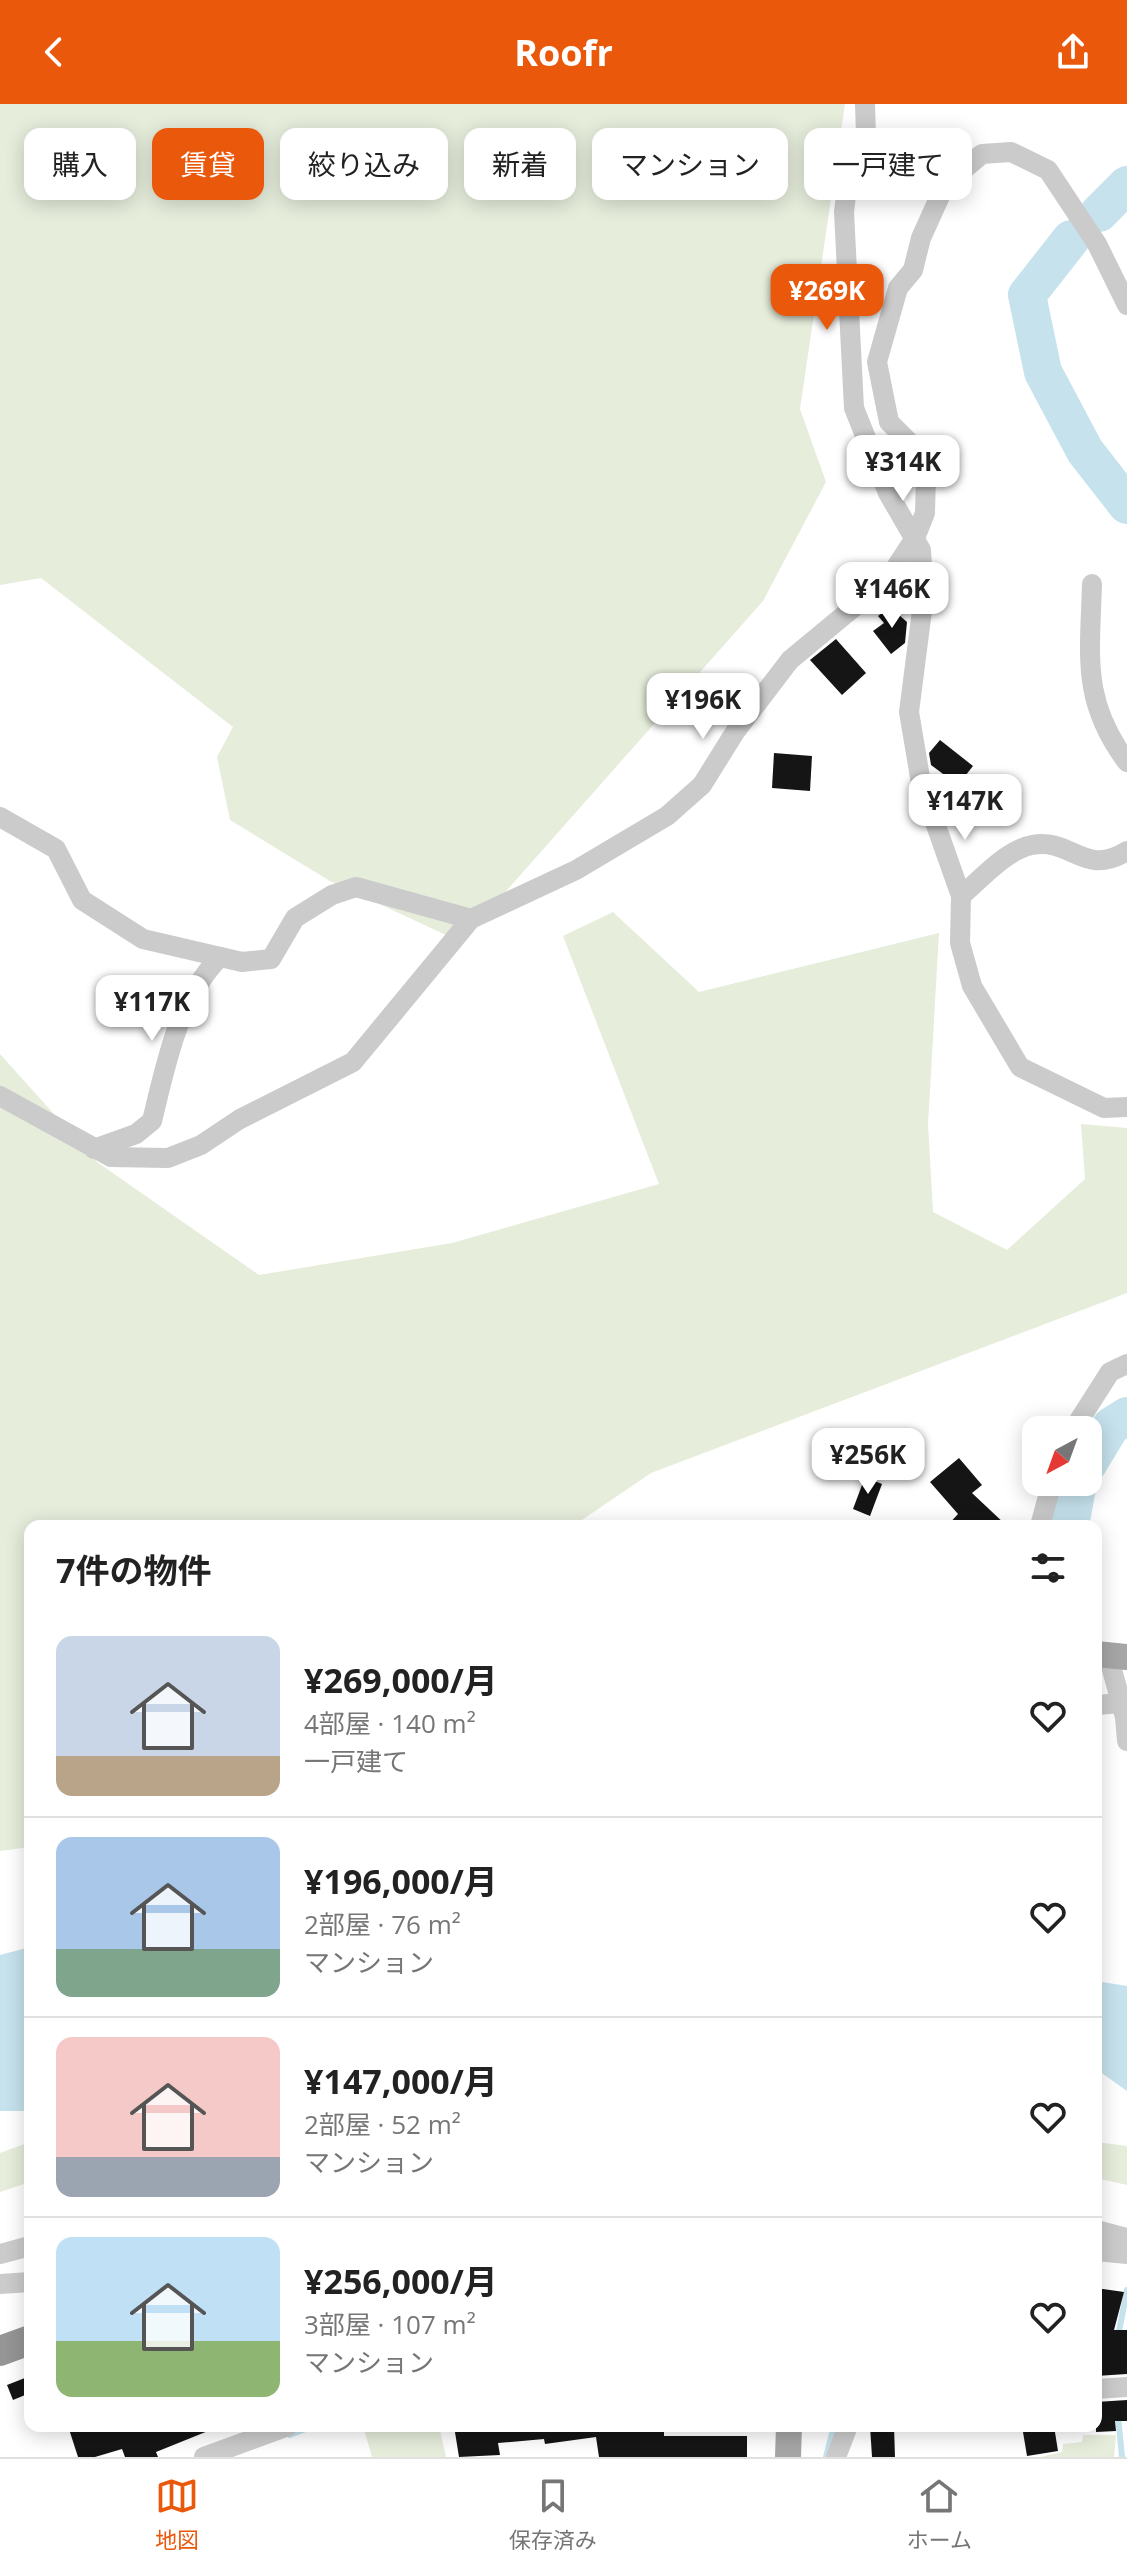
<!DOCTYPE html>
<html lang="ja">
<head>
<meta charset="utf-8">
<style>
  body { margin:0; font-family:"Open Sans","Noto Sans JP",sans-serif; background:#f2f2f2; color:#222; height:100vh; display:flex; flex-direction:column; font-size:30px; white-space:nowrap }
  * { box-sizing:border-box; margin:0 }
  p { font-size:26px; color:#767676 }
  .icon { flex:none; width:44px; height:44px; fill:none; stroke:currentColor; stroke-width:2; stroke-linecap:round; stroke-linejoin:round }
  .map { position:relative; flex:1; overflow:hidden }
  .side { position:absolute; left:24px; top:1416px; width:1078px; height:912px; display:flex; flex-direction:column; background:#fff; border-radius:16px; box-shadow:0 4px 20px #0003 }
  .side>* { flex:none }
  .top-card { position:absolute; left:24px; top:24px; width:1080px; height:72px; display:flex; gap:16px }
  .needle { width:52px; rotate:221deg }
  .tools { position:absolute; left:1022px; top:1312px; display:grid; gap:16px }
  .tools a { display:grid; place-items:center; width:80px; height:80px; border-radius:16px; background:#fff; box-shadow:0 4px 20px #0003; font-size:40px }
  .price { position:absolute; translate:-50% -68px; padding:0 18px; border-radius:16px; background:#fff; color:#222; font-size:26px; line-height:52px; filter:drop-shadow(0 2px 4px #0008) }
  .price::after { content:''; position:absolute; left:50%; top:48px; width:24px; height:18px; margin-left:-12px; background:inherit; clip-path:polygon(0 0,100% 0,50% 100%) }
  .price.current { background:#ea580c; color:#fff }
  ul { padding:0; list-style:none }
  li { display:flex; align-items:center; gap:24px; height:200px; padding:0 32px }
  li+li { border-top:2px solid #e0e0e0 }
  li span { display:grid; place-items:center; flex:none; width:224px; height:160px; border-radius:16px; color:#555 }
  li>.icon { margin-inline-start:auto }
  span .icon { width:96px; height:96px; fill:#fffc; stroke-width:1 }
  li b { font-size:34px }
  h2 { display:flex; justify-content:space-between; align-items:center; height:96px; padding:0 32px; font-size:34px }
  .tag { padding:0 28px; border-radius:16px; background:#fff; box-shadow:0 4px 20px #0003; font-size:28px; line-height:72px }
  .tag.current { background:#ea580c; color:#fff }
  header { display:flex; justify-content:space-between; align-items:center; height:104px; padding:0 32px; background:#ea580c; color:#fff; font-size:36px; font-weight:700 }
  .dock { display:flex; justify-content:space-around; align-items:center; height:112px; border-top:2px solid #e0e0e0; background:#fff; font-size:22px; color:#767676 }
  .dock a { display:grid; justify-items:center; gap:4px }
  .dock .current { color:#ea580c }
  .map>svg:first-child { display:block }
  .green { fill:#e6eddb }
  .water { fill:#c6e2ed }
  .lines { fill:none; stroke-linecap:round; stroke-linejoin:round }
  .stream { stroke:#c6e2ed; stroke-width:6 }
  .river { stroke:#c6e2ed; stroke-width:38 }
  .building { fill:#151515 }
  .minor { stroke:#cbcbcb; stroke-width:20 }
  .major { stroke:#a6a6a6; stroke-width:26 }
  .highway { stroke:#959595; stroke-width:30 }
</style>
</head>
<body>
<header><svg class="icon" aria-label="back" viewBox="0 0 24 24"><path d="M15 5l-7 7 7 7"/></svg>Roofr<svg class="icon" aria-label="share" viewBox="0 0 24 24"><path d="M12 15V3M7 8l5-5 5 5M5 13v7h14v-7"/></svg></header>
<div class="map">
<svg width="1127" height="2353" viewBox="0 0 1127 2353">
  <rect width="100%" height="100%" fill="#fff"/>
  <g class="green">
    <path d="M0,0H845L800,305L826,378L763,497L461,838L330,777L230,716L217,653L233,623L41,474L0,481Z"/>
    <path d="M613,808L699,888L939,829L928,1020L933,1108L1007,1146L1085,1075L1081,1020L1127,1024V1189L651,1369L573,1422H30V1743L0,1747V950L97,1058L259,1171L452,1139L659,1080L563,832Z"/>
    <path d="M30,2038V2078L0,2088V2049Z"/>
    <path d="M1096,2038L1127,2042V2081L1096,2074Z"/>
    <path d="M363,2322H439L446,2353H372Z"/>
    <path d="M1083,2331H1116L1114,2353H1041L1062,2348L1063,2340L1082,2338Z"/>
  </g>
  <g class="water">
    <path d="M30,1843V2007H0V1851Z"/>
    <path d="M1096,1877L1127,1882V1987L1096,1965Z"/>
  </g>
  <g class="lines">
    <g class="stream">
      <path d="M1118,2233L1127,2186"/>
      <path d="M1118,2312L1122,2353"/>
      <path d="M290,2331L313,2322"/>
      <path d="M826,2353L834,2322"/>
    </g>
    <g class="river">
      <path d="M1099,109L1127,81"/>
      <path d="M1071,135L1027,191L1043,268L1085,347L1127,401"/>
      <path d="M1088,1360L1111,1322L1127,1312"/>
      <path d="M1070,1422L1078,1378"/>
    </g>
  </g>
  <g class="building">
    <path d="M890,503L907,518L905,539L891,550L873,527L884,519L878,512Z"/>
    <path d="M836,535L866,569L842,591L810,556Z"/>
    <path d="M940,636L973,662L958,681L931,661L929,649Z"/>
    <path d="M774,649L812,652L810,687L772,684Z"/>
    <path d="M959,1354L982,1381L972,1389L1007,1422H947L958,1410L930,1378Z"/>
    <path d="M865,1373L882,1380L870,1412L853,1405Z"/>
    <path d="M1096,2184L1124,2188L1114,2226H1127V2270L1096,2272Z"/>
    <path d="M30,2272V2289L13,2296L7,2281Z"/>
    <path d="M1127,2296V2317H1115L1116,2327L1096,2328V2298Z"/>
    <path d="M68,2322H218V2323L156,2348L158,2353H125L122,2345L95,2353H78Z"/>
    <path d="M454,2322H664V2332H747V2353H599L596,2333L545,2340L544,2335L498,2339L500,2351L459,2353Z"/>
    <path d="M870,2322H894L895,2353H872Z"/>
    <path d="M1022,2322H1054L1058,2347L1027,2352Z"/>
  </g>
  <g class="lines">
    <g class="minor">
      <path d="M865,0L866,31L849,66L844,108L854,304L888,389L921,446L924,491L909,608L921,679L961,792L960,839L972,882L1020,963L1104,1004L1127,1003"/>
      <path d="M1092,480C1090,551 1081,597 1127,658"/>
      <path d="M0,713L56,745L82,796L143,835L242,858L271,855L295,814L332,791L356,783L471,815"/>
      <path d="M961,792C981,775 1006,746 1032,741C1071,733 1084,774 1127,747"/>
      <path d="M0,992L111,1053L168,1054L201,1041L240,1015L353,958L471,815L576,766L667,712L702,681L735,628L790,556L889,474L915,434L925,409L926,371L911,340L889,318L877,258L898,184L913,166L921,134L945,81L982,50L1011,48L1048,66L1097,140L1127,201"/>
      <path d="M94,1045L136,1030L152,1017C166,960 178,895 220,853"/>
      <path d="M1073,1326L1110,1268L1127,1260"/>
      <path d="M1040,1422L1052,1378"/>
      <path d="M1108,1551L1125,1613L1127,1637"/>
      <path d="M1096,1601L1121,1599"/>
      <path d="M1096,2126L1127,2134"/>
      <path d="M1096,2147L1127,2150"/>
      <path d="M0,2150L30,2142"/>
      <path d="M0,2180L30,2178"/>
      <path d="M1096,2285L1127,2283"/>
      <path d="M204,2353L288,2322"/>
      <path d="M836,2353L848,2322"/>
    </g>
    <g class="major">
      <path d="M1096,1550L1127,1553"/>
      <path d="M788,2353L789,2322"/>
    </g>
    <path class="highway" d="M0,2247L30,2236"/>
  </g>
</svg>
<div class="tools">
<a><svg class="needle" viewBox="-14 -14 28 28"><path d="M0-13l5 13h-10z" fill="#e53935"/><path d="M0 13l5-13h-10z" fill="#767676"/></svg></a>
</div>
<b class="price current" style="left:827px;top:228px">¥269K</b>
<b class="price" style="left:903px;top:399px">¥314K</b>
<b class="price" style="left:892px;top:526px">¥146K</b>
<b class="price" style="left:703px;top:637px">¥196K</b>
<b class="price" style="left:965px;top:738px">¥147K</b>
<b class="price" style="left:152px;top:939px">¥117K</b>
<b class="price" style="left:868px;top:1392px">¥256K</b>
<div class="top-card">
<a class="tag">購入</a>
<a class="tag current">賃貸</a>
<a class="tag">絞り込み</a>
<a class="tag">新着</a>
<a class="tag">マンション</a>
<a class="tag">一戸建て</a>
</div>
<section class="side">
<h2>7件の物件<svg class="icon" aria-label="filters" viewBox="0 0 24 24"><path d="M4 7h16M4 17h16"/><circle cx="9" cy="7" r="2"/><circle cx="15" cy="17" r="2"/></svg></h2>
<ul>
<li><span style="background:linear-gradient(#c9d6e8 75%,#b9a48a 0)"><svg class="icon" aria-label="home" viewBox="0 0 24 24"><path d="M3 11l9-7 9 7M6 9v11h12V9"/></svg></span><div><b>¥269,000/月</b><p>4部屋 · 140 m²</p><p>一戸建て</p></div><svg class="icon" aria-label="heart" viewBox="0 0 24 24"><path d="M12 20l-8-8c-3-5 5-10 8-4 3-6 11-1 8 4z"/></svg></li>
<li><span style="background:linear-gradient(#a9c7e8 70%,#7fa58c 0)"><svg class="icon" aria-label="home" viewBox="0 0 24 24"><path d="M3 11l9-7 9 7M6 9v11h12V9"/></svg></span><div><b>¥196,000/月</b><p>2部屋 · 76 m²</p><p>マンション</p></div><svg class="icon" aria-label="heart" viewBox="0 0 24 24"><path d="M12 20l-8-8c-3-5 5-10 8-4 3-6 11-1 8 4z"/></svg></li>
<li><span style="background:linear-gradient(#f6c9c9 75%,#9aa5b1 0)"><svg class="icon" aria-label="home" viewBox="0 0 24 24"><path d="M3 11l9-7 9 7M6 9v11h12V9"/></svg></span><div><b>¥147,000/月</b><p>2部屋 · 52 m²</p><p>マンション</p></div><svg class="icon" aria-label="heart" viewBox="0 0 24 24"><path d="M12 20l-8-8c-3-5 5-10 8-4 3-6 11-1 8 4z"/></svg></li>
<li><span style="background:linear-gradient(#bfe0f5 65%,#8fb573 0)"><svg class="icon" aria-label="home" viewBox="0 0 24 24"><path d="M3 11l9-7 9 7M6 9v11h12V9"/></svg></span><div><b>¥256,000/月</b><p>3部屋 · 107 m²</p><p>マンション</p></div><svg class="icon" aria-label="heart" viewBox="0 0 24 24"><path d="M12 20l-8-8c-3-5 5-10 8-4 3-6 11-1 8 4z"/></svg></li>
</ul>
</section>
</div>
<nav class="dock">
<a class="current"><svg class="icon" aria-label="map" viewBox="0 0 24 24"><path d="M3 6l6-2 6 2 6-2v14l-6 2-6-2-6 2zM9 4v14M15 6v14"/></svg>地図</a>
<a><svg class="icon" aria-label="saved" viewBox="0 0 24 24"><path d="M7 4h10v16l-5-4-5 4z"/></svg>保存済み</a>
<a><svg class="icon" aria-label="home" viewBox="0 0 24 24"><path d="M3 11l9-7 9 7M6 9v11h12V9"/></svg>ホーム</a>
</nav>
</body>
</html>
